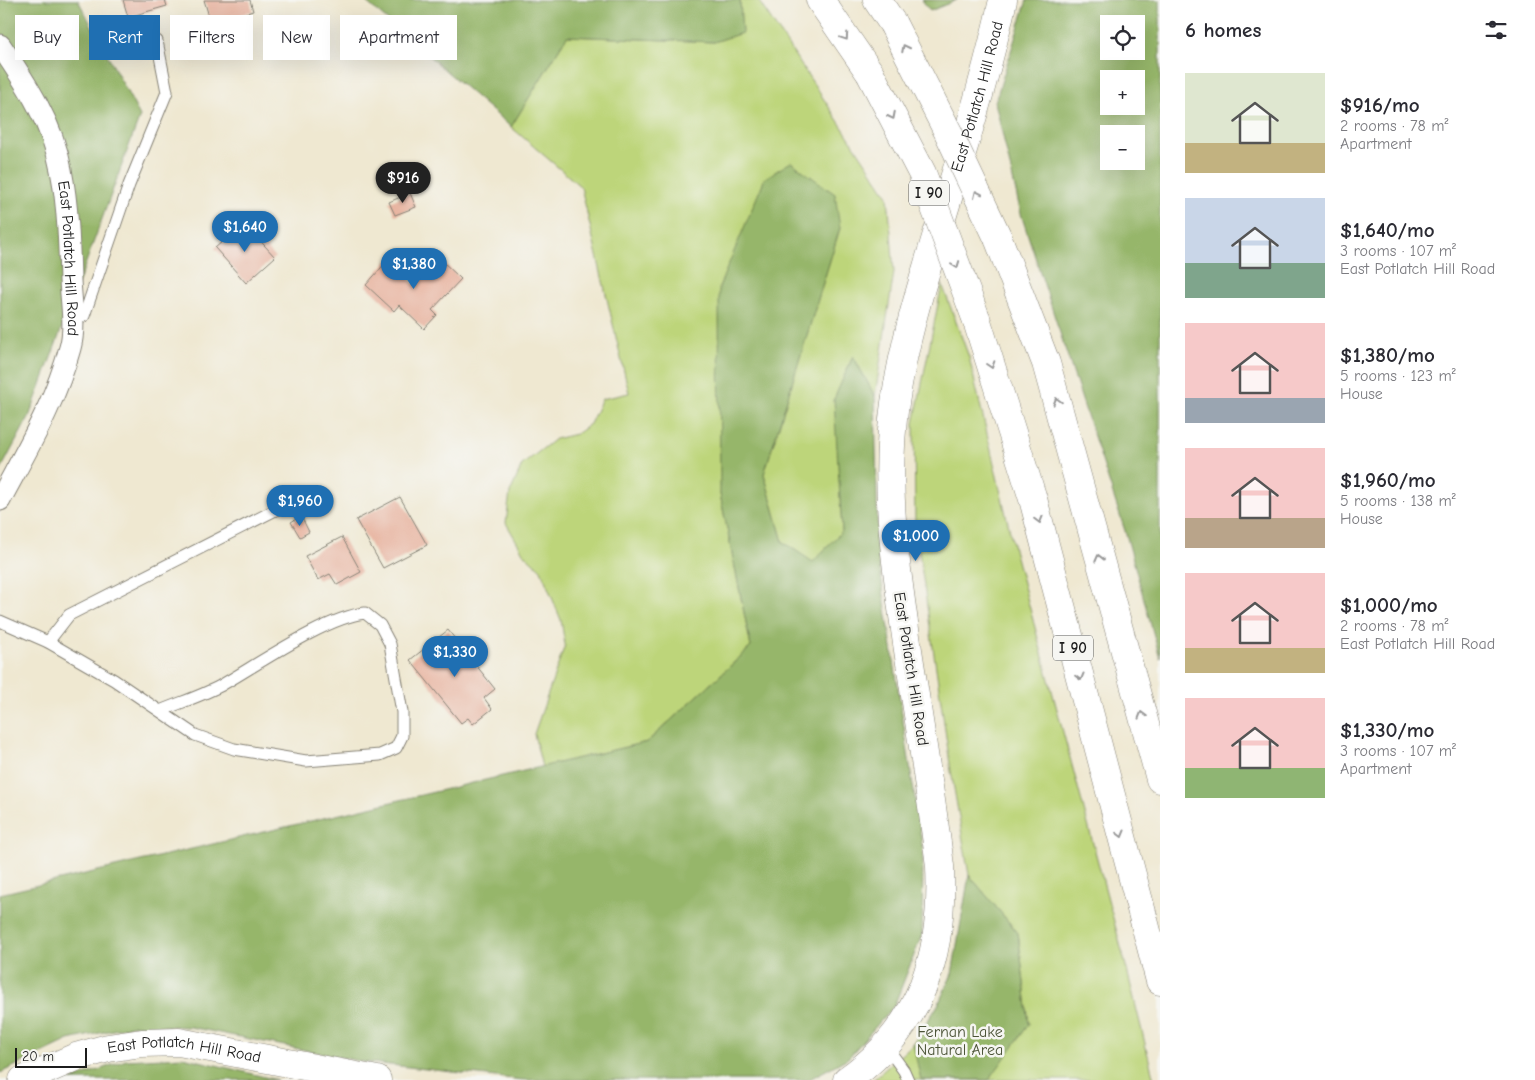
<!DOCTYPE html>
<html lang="en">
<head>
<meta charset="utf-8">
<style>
  body { margin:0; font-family:"Comic Neue",sans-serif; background:#f7f7f7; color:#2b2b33; height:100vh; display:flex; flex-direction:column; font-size:19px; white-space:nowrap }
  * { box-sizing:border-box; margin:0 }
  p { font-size:16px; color:#7c7c81 }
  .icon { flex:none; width:28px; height:28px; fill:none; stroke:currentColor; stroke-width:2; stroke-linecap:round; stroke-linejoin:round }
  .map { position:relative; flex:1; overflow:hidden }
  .side { display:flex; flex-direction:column; background:#fff; width:375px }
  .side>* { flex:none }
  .banner { position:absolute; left:15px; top:15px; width:475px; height:45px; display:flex; gap:10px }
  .tools { position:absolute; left:1100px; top:15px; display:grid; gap:10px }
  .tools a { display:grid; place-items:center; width:45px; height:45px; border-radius:0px; background:#fff; box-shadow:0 5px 20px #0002; font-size:25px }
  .scale { position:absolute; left:15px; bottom:12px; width:72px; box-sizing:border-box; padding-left:5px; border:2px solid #1c1c1c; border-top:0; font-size:14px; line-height:18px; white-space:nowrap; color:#1c1c1c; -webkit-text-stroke:4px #f6f6f2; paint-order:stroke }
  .price { position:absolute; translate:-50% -42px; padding:0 11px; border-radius:18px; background:#1f6fb2; color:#fff; font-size:16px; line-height:32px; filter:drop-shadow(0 1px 2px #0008) }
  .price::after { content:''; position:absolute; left:50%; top:30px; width:15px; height:11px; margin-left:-8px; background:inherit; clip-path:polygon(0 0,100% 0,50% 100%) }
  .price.active { background:#222; color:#fff }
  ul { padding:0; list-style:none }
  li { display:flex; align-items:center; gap:15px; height:125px; padding:0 25px }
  li span { display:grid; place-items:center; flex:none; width:140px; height:100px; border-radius:0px; color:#555 }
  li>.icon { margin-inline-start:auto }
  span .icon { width:60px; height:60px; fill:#fffc; stroke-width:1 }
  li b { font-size:21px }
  h2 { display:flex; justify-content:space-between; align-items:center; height:60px; padding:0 25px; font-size:21px }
  .pill { padding:0 18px; border-radius:0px; background:#fff; box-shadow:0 5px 20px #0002; font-size:18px; line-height:45px }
  .pill.active { background:#1f6fb2; color:#fff }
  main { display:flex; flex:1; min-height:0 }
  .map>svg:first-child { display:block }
  .green { fill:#bdd57a; stroke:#6c784b }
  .forest { fill:#96b66a; stroke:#596943; fill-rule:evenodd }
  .building { fill:#e6ad98 }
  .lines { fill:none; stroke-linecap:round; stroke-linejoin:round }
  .lane-casing { stroke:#868276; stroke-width:13 }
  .street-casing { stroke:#868276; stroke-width:23 }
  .secondary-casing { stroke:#868276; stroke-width:29 }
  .highway-casing { stroke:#868276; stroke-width:29 }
  .lane { stroke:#fff; stroke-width:11 }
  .street { stroke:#fff; stroke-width:21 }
  .secondary { stroke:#fff; stroke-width:28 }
  .highway { stroke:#fff; stroke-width:28 }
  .highway-bridge-casing { stroke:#868276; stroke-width:29; stroke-linecap:butt }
  .highway-bridge { stroke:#fff; stroke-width:28 }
  .oneway { stroke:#999 }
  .labels { text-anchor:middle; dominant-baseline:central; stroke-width:5; stroke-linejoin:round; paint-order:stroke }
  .shield { fill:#f6f6f2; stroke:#5d5d5c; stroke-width:1 }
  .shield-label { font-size:15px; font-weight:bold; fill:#1c1c1c }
  .street-label { font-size:16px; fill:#1c1c1c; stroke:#f6f6f2 }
  .park-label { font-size:16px; fill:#4c5438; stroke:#f6f6f2 }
</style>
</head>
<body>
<main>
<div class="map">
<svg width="1160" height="1080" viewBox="0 0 1160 1080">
  <rect width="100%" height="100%" fill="#f6f6f2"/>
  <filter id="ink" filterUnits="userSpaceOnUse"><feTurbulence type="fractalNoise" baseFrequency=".02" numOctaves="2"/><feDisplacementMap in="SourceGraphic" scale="10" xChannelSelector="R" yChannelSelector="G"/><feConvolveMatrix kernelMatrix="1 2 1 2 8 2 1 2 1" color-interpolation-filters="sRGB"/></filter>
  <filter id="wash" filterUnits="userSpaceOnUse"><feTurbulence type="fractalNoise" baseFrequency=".0096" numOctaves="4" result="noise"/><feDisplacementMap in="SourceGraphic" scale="20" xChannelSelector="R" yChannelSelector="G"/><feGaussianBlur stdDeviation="1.12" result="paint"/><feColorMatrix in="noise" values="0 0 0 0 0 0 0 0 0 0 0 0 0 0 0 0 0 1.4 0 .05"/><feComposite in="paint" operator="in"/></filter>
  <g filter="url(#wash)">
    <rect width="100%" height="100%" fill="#efe8d1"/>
    <g class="green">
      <path d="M740,0H758L888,196L894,272L875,396L853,356L835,399L842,531L813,563L783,542L764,474L840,228L720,494L751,647L647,742L542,767L534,734L565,645L561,620L541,570L524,554L506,523L510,493L522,465L555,439L576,434L590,424L602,399L629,393L581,187L511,127L567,36L714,42L741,33Z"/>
      <path d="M942,284L969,357L1015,553L1127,970L1154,1080H873L913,1044L938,1005L952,974L1004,1058L1029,1024L1018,933L969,875L951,771L915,524L914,423Z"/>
    </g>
    <g class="forest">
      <path d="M0,0H78L140,116L29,417L0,471Z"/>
      <path d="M364,0H740L742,33L714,42L567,36L511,127Z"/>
      <path d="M922,0H957L930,11Z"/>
      <path d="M1027,0H1160V658L1126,534L1021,214L995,102ZM1109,24H1136V51H1109ZM1109,79H1136V106H1109ZM1109,134H1136V161H1109Z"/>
      <path d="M791,162L835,194L840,228L764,474L783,542L813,562L842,531L834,399L853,356L875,396L878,557L923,851L922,935L894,1006L848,1058L808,1080H523L364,1062L190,1027L135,1025L69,1040L0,1073V894L647,742L751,647L720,494L719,287L765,178Z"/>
      <path d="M969,875L1018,933L1029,1024L989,1080H921L913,1044L938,1005L952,974Z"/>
      <path d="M183,1057L277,1080H71L126,1060Z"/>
    </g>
    <g id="blocks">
      <g class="building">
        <path d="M123,0H165L167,6L128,17Z"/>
        <path d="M204,0H250L253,11L211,23Z"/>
        <path d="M410,193L416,207L395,215L389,202Z"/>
        <path d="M244,223L275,257L246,283L215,248Z"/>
        <path d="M439,258L461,279L432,310L437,315L424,329L399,305L394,311L366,285L388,260L414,284Z"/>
        <path d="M400,497L427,545L383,568L356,520Z"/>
        <path d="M301,516L309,532L300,537L291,522Z"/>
        <path d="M342,537L361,572L337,585L330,574L318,580L305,556Z"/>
        <path d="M448,630L495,689L484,698L492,709L473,724L468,718L461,723L410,660Z"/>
      </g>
    </g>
  </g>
  <g filter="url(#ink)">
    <use href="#blocks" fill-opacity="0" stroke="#868276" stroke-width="1"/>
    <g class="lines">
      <defs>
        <g id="lane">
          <path d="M72,318L84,316L129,185L167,92L157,41"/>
          <path d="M0,621L48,642L114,680L195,735L234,749L306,761L380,755L396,748L402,736V712L390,644L380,625L365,613C326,617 257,665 220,686C201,696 179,703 160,711"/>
          <path d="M48,642L69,615L299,498"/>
          <path d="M886,1046L904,1071L908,1080"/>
        </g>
        <g id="street">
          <path id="s1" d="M0,45C26,83 53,124 61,170C68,206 69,244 70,280C71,302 76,327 70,348C55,403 26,451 0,500"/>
        </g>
        <g id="secondary">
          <path id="s2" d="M23,1080L76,1057L108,1048L142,1043L179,1042L377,1080"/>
          <path id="s3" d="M847,1080C922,1027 944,954 940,866C931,794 919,722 908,650C896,568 883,486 895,403C905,333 927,268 947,201C968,135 988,68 1003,0"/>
        </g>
        <g id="highway">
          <path d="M820,0L870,73"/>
          <path d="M877,0L893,24"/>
          <path d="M998,238L1046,363L1160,779"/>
          <path d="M976,318L1033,499L1160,981"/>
        </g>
      </defs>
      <use href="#lane" class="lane-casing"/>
      <use href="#street" class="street-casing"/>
      <use href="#secondary" class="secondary-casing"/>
      <use href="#highway" class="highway-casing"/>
      <use href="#lane" class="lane"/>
      <use href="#street" class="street"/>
      <use href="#secondary" class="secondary"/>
      <use href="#highway" class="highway"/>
      <defs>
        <g id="highway-bridge">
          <path d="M893,24L948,132L998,238"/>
          <path d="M870,73L922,173L976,318"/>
        </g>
      </defs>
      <use href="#highway-bridge" class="highway-bridge-casing"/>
      <use href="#highway-bridge" class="highway-bridge"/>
    </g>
    <defs><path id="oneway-chevron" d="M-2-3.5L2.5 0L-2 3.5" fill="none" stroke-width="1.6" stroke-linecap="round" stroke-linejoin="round" transform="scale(1.25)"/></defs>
    <g class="oneway">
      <use href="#oneway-chevron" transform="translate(845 37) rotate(56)"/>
      <use href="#oneway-chevron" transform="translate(905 48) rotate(-117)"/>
      <use href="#oneway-chevron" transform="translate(892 116) rotate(63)"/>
      <use href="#oneway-chevron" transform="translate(977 194) rotate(-115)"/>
      <use href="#oneway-chevron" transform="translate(956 265) rotate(69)"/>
      <use href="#oneway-chevron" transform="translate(991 365) rotate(72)"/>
      <use href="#oneway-chevron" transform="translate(1057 401) rotate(-106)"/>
      <use href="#oneway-chevron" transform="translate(1039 520) rotate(75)"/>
      <use href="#oneway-chevron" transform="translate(1099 558) rotate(-104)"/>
      <use href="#oneway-chevron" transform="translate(1080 677) rotate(75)"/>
      <use href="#oneway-chevron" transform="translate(1142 715) rotate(-106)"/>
      <use href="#oneway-chevron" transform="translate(1121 834) rotate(75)"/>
    </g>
  </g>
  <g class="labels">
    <g class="shield">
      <rect x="909" y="180.5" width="40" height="25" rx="4"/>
      <rect x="1053" y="635.5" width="40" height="25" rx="4"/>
    </g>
    <g class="shield-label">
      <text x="929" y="193">I 90</text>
      <text x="1073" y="648">I 90</text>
    </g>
    <g class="street-label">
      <text stroke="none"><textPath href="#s3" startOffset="1029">East Potlatch Hill Road</textPath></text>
      <text stroke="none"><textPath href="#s1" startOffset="229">East Potlatch Hill Road</textPath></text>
      <text transform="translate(911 669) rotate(81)">East Potlatch Hill Road</text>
      <text stroke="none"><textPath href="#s2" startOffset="168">East Potlatch Hill Road</textPath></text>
    </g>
    <g class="park-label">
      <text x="960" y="1032">Fernan Lake<tspan x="960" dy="18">Natural Area</tspan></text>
    </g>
  </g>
</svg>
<div class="tools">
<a><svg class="icon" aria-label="locate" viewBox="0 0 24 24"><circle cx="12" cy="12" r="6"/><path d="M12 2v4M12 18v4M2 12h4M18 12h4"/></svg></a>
<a>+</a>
<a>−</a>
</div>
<div class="scale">20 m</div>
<b class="price active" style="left:403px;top:204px">$916</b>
<b class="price" style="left:245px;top:253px">$1,640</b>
<b class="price" style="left:414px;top:290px">$1,380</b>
<b class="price" style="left:300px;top:527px">$1,960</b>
<b class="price" style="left:916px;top:562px">$1,000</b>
<b class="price" style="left:455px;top:678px">$1,330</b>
<div class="banner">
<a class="pill">Buy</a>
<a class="pill active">Rent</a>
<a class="pill">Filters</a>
<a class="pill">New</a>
<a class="pill">Apartment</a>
</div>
</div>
<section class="side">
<h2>6 homes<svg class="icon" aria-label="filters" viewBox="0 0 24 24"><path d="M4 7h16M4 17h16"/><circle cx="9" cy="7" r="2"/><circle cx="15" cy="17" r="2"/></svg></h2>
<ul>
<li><span style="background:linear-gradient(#dfe7d0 70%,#c2b280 0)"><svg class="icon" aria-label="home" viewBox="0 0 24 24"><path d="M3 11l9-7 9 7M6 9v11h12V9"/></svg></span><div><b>$916/mo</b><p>2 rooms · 78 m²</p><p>Apartment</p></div></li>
<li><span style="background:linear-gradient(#c9d6e8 65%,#7fa58c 0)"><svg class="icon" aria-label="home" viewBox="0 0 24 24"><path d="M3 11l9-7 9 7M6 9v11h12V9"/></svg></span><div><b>$1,640/mo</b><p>3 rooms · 107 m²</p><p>East Potlatch Hill Road</p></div></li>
<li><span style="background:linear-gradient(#f6c9c9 75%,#9aa5b1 0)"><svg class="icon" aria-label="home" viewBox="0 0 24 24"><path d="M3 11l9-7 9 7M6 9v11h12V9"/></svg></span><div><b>$1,380/mo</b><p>5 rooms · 123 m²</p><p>House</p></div></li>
<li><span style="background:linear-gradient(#f6c9c9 70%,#b9a48a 0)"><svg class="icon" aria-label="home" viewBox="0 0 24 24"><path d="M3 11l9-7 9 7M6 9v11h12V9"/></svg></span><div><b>$1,960/mo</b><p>5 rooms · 138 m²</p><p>House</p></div></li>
<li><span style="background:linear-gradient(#f6c9c9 75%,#c2b280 0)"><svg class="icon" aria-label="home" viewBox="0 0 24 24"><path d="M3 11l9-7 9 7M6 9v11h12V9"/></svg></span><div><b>$1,000/mo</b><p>2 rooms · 78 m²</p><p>East Potlatch Hill Road</p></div></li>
<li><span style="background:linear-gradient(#f6c9c9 70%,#8fb573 0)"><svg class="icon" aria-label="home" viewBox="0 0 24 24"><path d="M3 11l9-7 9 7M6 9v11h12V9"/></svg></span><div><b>$1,330/mo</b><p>3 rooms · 107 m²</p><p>Apartment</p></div></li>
</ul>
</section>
</main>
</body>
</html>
